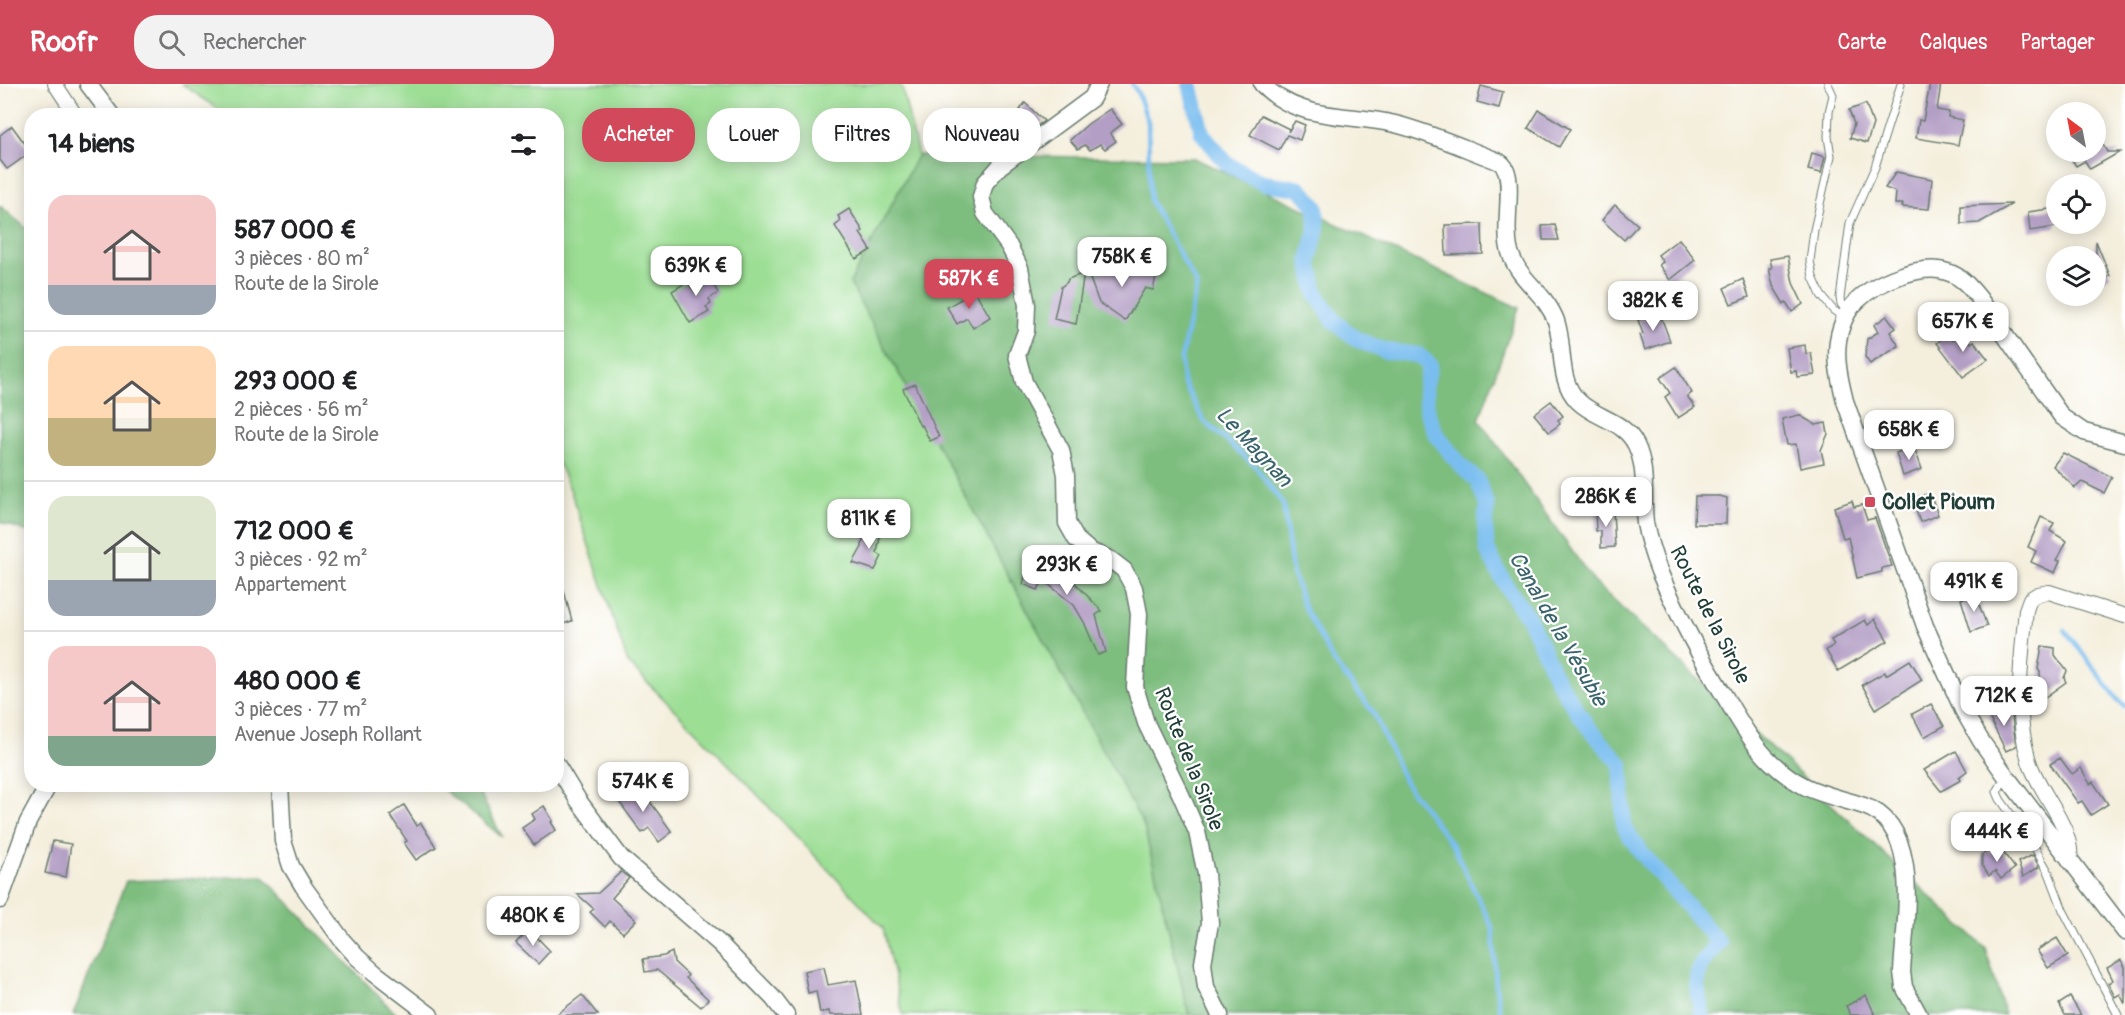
<!DOCTYPE html>
<html lang="fr">
<head>
<meta charset="utf-8">
<style>
  body { margin:0; font-family:Pangolin,sans-serif; background:#f2f2f2; color:#202124; height:100vh; display:flex; flex-direction:column; font-size:22px; white-space:nowrap }
  * { box-sizing:border-box; margin:0 }
  p { font-size:20px; color:#757577 }
  .icon { flex:none; width:33px; height:33px; fill:none; stroke:currentColor; stroke-width:2; stroke-linecap:round; stroke-linejoin:round }
  .map { position:relative; flex:1; overflow:hidden }
  .panel { position:absolute; left:24px; top:24px; width:540px; height:684px; display:flex; flex-direction:column; background:#fff; border-radius:24px; box-shadow:0 3px 15px #0003 }
  .panel>* { flex:none }
  .hud { position:absolute; left:582px; top:24px; width:570px; height:54px; display:flex; gap:12px }
  .needle { width:39px; rotate:328deg }
  .buttons { position:absolute; left:2046px; top:18px; display:grid; gap:12px }
  .buttons a { display:grid; place-items:center; width:60px; height:60px; border-radius:50%; background:#fff; box-shadow:0 3px 15px #0003; font-size:30px }
  .price { position:absolute; translate:-50% -51px; padding:0 14px; border-radius:12px; background:#fff; color:#222; font-size:20px; line-height:39px; filter:drop-shadow(0 2px 3px #0008) }
  .price::after { content:''; position:absolute; left:50%; top:36px; width:18px; height:14px; margin-left:-9px; background:inherit; clip-path:polygon(0 0,100% 0,50% 100%) }
  .price.active { background:#d1495b; color:#fff }
  ul { padding:0; list-style:none }
  li { display:flex; align-items:center; gap:18px; height:150px; padding:0 24px }
  li+li { border-top:2px solid #e0e0e0 }
  li span { display:grid; place-items:center; flex:none; width:168px; height:120px; border-radius:18px; color:#555 }
  li>.icon { margin-inline-start:auto }
  span .icon { width:72px; height:72px; fill:#fffc; stroke-width:1 }
  li b { font-size:26px }
  h2 { display:flex; justify-content:space-between; align-items:center; height:72px; padding:0 24px; font-size:26px }
  .chip { padding:0 21px; border-radius:24px; background:#fff; box-shadow:0 3px 15px #0003; font-size:21px; line-height:54px }
  .chip.active { background:#d1495b; color:#fff }
  header { display:flex; align-items:center; gap:36px; box-sizing:border-box; height:84px; padding:0 30px; background:#d1495b; color:#fff }
  header strong { font-size:28px }
  nav { display:flex; gap:33px; margin-inline-start:auto; font-size:21px }
  .search { width:420px; height:54px; background:#f2f2f2; display:flex; align-items:center; gap:15px; box-sizing:border-box; padding:0 21px; border-radius:24px; color:#757577; font-size:22px }
  .map>svg:first-child { display:block }
  .green { fill:#9cde94; stroke:#5e8e64; stroke-width:1.5 }
  .forest { fill:#7dbd7e; stroke:#4e7d59; stroke-width:1.5 }
  .lines { fill:none; stroke-linecap:round; stroke-linejoin:round }
  .stream { stroke:#7abef0; stroke-width:4.5 }
  .canal { stroke:#7abef0; stroke-width:16 }
  .building { fill:#b39ec5 }
  .service-casing { stroke:#6a7b6f; stroke-width:9 }
  .minor-casing { stroke:#6a7b6f; stroke-width:16 }
  .tertiary-casing { stroke:#6a7b6f; stroke-width:19 }
  .service { stroke:#fff; stroke-width:7 }
  .minor { stroke:#fff; stroke-width:14 }
  .tertiary { stroke:#fff; stroke-width:16 }
  .poi-dot { fill:#d1495b; stroke:#fff; stroke-width:2 }
  .labels { text-anchor:middle; dominant-baseline:central; stroke-width:4.5; stroke-linejoin:round; paint-order:stroke }
  .poi-label { font-size:21px; font-weight:bold; fill:#1f3d34; stroke:#fff; text-anchor:start }
  .street-label { font-size:21px; fill:#1f3d34; stroke:#fff }
  .water-label { font-size:22px; font-style:italic; fill:#3a646c; stroke:#fff }
</style>
</head>
<body>
<header>
<strong>Roofr</strong>
<div class="search"><svg class="icon" aria-label="search" viewBox="0 0 24 24"><circle cx="10" cy="10" r="6"/><path d="M15 15l6 6"/></svg>Rechercher</div>
<nav><a>Carte</a><a>Calques</a><a>Partager</a></nav>
</header>
<div class="map">
<svg width="2125" height="931" viewBox="0 0 2125 931">
  <rect width="100%" height="100%" fill="#fff"/>
  <filter id="ink" filterUnits="userSpaceOnUse"><feTurbulence type="fractalNoise" baseFrequency=".0167" numOctaves="2"/><feDisplacementMap in="SourceGraphic" scale="12" xChannelSelector="R" yChannelSelector="G"/><feConvolveMatrix kernelMatrix="1 2 1 2 8 2 1 2 1" color-interpolation-filters="sRGB"/></filter>
  <filter id="wash" filterUnits="userSpaceOnUse"><feTurbulence type="fractalNoise" baseFrequency=".008" numOctaves="4" result="noise"/><feDisplacementMap in="SourceGraphic" scale="24" xChannelSelector="R" yChannelSelector="G"/><feGaussianBlur stdDeviation="1.35" result="paint"/><feColorMatrix in="noise" values="0 0 0 0 0 0 0 0 0 0 0 0 0 0 0 0 0 1.4 0 .05"/><feComposite in="paint" operator="in"/></filter>
  <g filter="url(#wash)">
    <rect width="100%" height="100%" fill="#f4efdd"/>
    <path class="green" d="M182,0H901L918,71L850,199L1144,742L1189,931H903L883,844L736,688L628,579L570,405L557,376L556,32L227,31Z"/>
    <g class="forest">
      <path d="M918,71L1194,74L1519,224L1479,336L1594,498L1986,865L2005,931H1189L1144,742L850,199Z"/>
      <path d="M0,122L31,148V449L0,438Z"/>
      <path d="M438,701H476L502,753Z"/>
      <path d="M263,792L397,931H73L126,797Z"/>
    </g>
    <g class="lines">
      <g class="stream">
        <path d="M1132,0L1138,9L1148,38L1150,117L1197,201L1181,275L1183,298L1204,337L1255,382L1283,420L1292,486L1303,521L1333,577L1373,628L1406,700L1453,762L1493,845L1496,904L1501,931"/>
        <path d="M2065,546L2117,615L2125,622"/>
      </g>
      <path class="canal" d="M1190,0L1202,49L1227,80L1263,99L1300,104L1316,123L1317,144L1309,177L1316,209L1334,237L1356,255L1386,267L1418,271L1430,281L1425,304L1427,328L1436,350L1460,381L1477,396L1487,421L1485,442L1487,466L1505,500L1529,535L1557,596L1588,643L1621,680L1624,743L1640,767L1719,859C1691,888 1695,894 1702,931"/>
    </g>
    <g id="blocks">
      <g class="building">
        <path d="M1930,0H1941L1937,26L1949,28L1948,33L1963,36L1958,61L1916,54L1919,36L1923,37Z"/>
        <path d="M1481,2L1503,8L1499,24L1477,18Z"/>
        <path d="M1025,19L1044,37L1035,43L1017,30Z"/>
        <path d="M1866,20L1873,40L1867,59L1850,54L1854,40L1849,26Z"/>
        <path d="M1110,25L1122,40L1110,49L1116,57L1105,65L1100,60L1090,66L1085,61L1078,65L1070,56L1088,40Z"/>
        <path d="M1539,26L1570,45L1559,63L1528,44Z"/>
        <path d="M1261,31L1289,45L1288,48L1295,37L1305,41L1300,56L1287,51L1279,66L1250,51Z"/>
        <path d="M12,42L31,68L7,85L0,76V51Z"/>
        <path d="M2096,48L2107,68H2120L2090,85L2085,77L2076,82L2067,68H2096Z"/>
        <path d="M1812,69L1825,73L1821,89L1808,86Z"/>
        <path d="M1896,88L1932,95L1929,125L1902,123L1903,120H1895L1896,108L1885,104Z"/>
        <path d="M2012,120L1979,139L1961,140V122Z"/>
        <path d="M1615,121L1638,141L1624,156L1602,136Z"/>
        <path d="M2056,124V143L2030,147L2028,128Z"/>
        <path d="M849,125L863,147L860,149L871,166L856,175L835,142L841,137L838,132Z"/>
        <path d="M1482,140L1483,170L1446,171L1445,141Z"/>
        <path d="M1555,141L1559,156H1543L1542,142Z"/>
        <path d="M1679,155L1695,176L1670,196L1659,181L1663,178L1658,171Z"/>
        <path d="M2096,157L2110,192L2096,201Z"/>
        <path d="M1788,172L1793,199L1803,220L1792,228L1786,218L1784,220L1773,202L1769,184H1772L1770,175Z"/>
        <path d="M1125,180L1157,189L1153,206L1145,204L1125,237L1099,219L1089,192Z"/>
        <path d="M703,182L718,209L709,215L711,220L706,223L709,228L690,239L672,207L687,198L695,208Z"/>
        <path d="M1084,189L1076,240L1054,235L1061,203L1067,198L1068,195Z"/>
        <path d="M1743,195L1749,213L1731,220L1724,204Z"/>
        <path d="M975,207L990,233L973,244L967,234L957,240L947,223Z"/>
        <path d="M1660,230L1670,257L1645,266L1640,251L1643,250L1638,236Z"/>
        <path d="M1887,232L1896,244L1890,248L1899,262L1870,280L1865,273L1867,255L1878,248L1874,241Z"/>
        <path d="M1963,249L1971,259L1974,257L1988,275L1963,293L1937,259L1947,251L1952,256Z"/>
        <path d="M1805,261L1806,270L1811,269L1815,291L1797,293L1796,287L1791,288L1787,264Z"/>
        <path d="M1676,283L1692,309L1687,312L1695,323L1678,334L1665,313L1670,309L1660,294Z"/>
        <path d="M915,300L939,353L930,357L922,341L920,342L903,305Z"/>
        <path d="M1551,317L1563,332L1558,336L1560,340L1549,348L1534,330Z"/>
        <path d="M1799,331L1816,341L1826,339L1828,350L1821,366L1824,379L1800,384L1796,360L1787,361L1782,335Z"/>
        <path d="M1914,363L1922,385L1903,392L1896,369Z"/>
        <path d="M2063,369L2112,393L2104,409L2082,398L2075,404L2053,382Z"/>
        <path d="M1930,409L1938,431L1920,438L1912,415Z"/>
        <path d="M1695,412H1720L1727,414L1726,440H1694Z"/>
        <path d="M1852,417L1854,423L1862,421L1867,436L1875,434L1892,482L1882,484V488L1857,494L1848,453L1843,454L1834,423Z"/>
        <path d="M1613,426L1615,463L1601,464V447H1596L1595,427Z"/>
        <path d="M2041,433L2054,439L2050,447L2067,457L2057,476L2060,477L2055,489L2031,478L2036,467L2028,463Z"/>
        <path d="M864,445L881,448L877,469L882,472L875,486L853,479L862,463Z"/>
        <path d="M1046,468L1057,478L1053,484L1069,502L1075,499L1102,527L1096,531L1106,568L1098,571L1084,538L1074,521L1043,496L1038,506L1023,500L1027,484Z"/>
        <path d="M556,496H561L572,537L560,541L556,528Z"/>
        <path d="M1975,510L1987,542L1971,548L1961,515Z"/>
        <path d="M1875,535L1888,557L1838,587L1826,566L1834,561L1831,556L1865,536L1868,541Z"/>
        <path d="M2042,562L2055,564V571L2067,587L2064,594L2066,598L2041,616L2040,588L2038,585Z"/>
        <path d="M1910,576L1922,596L1876,625L1862,601L1885,588L1886,591Z"/>
        <path d="M1931,620L1944,642L1924,653L1912,630Z"/>
        <path d="M2007,622L2012,633L2016,662L2006,667L1988,631Z"/>
        <path d="M1956,667L1967,687L1959,693L1961,696L1941,707L1924,686Z"/>
        <path d="M2060,674L2072,690L2081,684L2090,700L2093,698L2108,720L2091,731L2082,717L2078,719L2050,680Z"/>
        <path d="M633,700L643,714L646,712L672,748L659,758L649,744L642,749L615,712Z"/>
        <path d="M404,721L417,742L421,739L436,763L416,776L404,759L407,757L390,731Z"/>
        <path d="M544,722L553,737L551,738L556,746L534,761L522,744L535,735L532,730Z"/>
        <path d="M53,757L71,760L66,793L45,789Z"/>
        <path d="M1999,763L2015,784L2001,795L1995,787L1989,792L1982,781V771L1989,766L1991,769Z"/>
        <path d="M2033,771L2039,783L2023,793L2018,778Z"/>
        <path d="M621,788L629,794L612,814L636,836L623,849L610,837L605,843L590,828L594,825L577,810L598,809Z"/>
        <path d="M529,845L550,867L538,880L516,859Z"/>
        <path d="M2057,854L2068,872L2048,884L2037,866Z"/>
        <path d="M672,868L674,878L688,891L686,894L708,915L701,923L657,886L645,888L643,875L664,872Z"/>
        <path d="M2121,876L2125,883V920L2120,910L2115,913L2108,899L2113,896L2107,884Z"/>
        <path d="M824,883L828,901L856,896L863,931H830L829,927L820,929L816,907L808,909L804,887Z"/>
        <path d="M582,911L598,931H556Z"/>
        <path d="M1866,911L1875,931H1851L1846,922Z"/>
        <path d="M2070,913L2081,931H2065L2059,920Z"/>
      </g>
    </g>
  </g>
  <g filter="url(#ink)">
    <use href="#blocks" fill-opacity="0" stroke="#6a7b6f" stroke-width="1.5"/>
    <g class="lines">
      <defs>
        <g id="service">
          <path d="M1828,0L1833,11L1829,28L1828,53L1831,72L1814,146L1810,177L1813,193L1821,211L1833,226L1845,234"/>
          <path d="M1846,227L1841,220L1840,214L1850,139L1875,83L1901,0"/>
          <path d="M2006,692L1997,708L2000,715L2035,764L2049,789L2063,826L2118,931"/>
        </g>
        <g id="minor">
          <path d="M55,0L76,32"/>
          <path d="M2070,778C2075,744 2039,709 2029,677C2014,627 2021,576 2026,526L2030,515L2038,510L2049,508L2125,532"/>
        </g>
        <g id="tertiary">
          <path d="M88,0L112,32"/>
          <path d="M1099,0L1092,14L1000,82L985,99L981,113L985,129L1009,162L1020,184L1027,221L1026,247L1017,271L1024,298L1061,366L1066,391L1067,439L1076,455L1090,467L1111,476L1124,486L1134,504L1139,530L1135,603L1146,639L1181,711L1197,748L1206,790L1210,839L1203,879L1206,903L1220,931"/>
          <path d="M1262,0C1299,38 1347,29 1395,40C1427,48 1459,62 1490,74C1495,76 1500,77 1503,81C1516,95 1502,144 1510,168C1518,196 1546,209 1556,237C1565,263 1557,296 1578,317C1596,335 1624,336 1636,361C1648,386 1642,413 1645,439C1648,456 1653,471 1659,487C1678,532 1702,576 1728,618C1741,639 1753,661 1771,678C1804,709 1824,709 1864,722C1924,742 1904,841 1902,888L1904,903L1919,931"/>
          <path d="M2125,359L2084,348L2062,333L1979,214C1970,203 1961,192 1947,188C1922,179 1876,198 1858,216C1850,223 1844,234 1841,244C1833,268 1839,293 1845,317L1925,542L1963,626L1981,657L2006,692L2125,848"/>
          <path d="M556,680L578,716L621,774L719,859L773,914L786,931"/>
          <path d="M280,700L283,757L291,782L303,802L342,856L357,873L375,889L430,931"/>
          <path d="M0,816L28,738L49,700"/>
        </g>
      </defs>
      <use href="#service" class="service-casing"/>
      <use href="#minor" class="minor-casing"/>
      <use href="#tertiary" class="tertiary-casing"/>
      <use href="#service" class="service"/>
      <use href="#minor" class="minor"/>
      <use href="#tertiary" class="tertiary"/>
    </g>
  </g>
  <rect class="poi-dot" x="1864" y="412" width="12" height="12" rx="3"/>
  <g class="labels">
    <g class="poi-label">
      <text x="1882" y="418">Collet Pioum</text>
    </g>
    <g class="street-label">
      <text transform="translate(1710 531) rotate(63)">Route de la Sirole</text>
      <text transform="translate(1189 675) rotate(68)">Route de la Sirole</text>
    </g>
    <g class="water-label">
      <text transform="translate(1254 363) rotate(47)">Le Magnan</text>
      <text transform="translate(1558 545) rotate(60)">Canal de la Vésubie</text>
    </g>
  </g>
</svg>
<div class="buttons">
<a><svg class="needle" viewBox="-14 -14 28 28"><path d="M0-13l5 13h-10z" fill="#e53935"/><path d="M0 13l5-13h-10z" fill="#757577"/></svg></a>
<a><svg class="icon" aria-label="locate" viewBox="0 0 24 24"><circle cx="12" cy="12" r="6"/><path d="M12 2v4M12 18v4M2 12h4M18 12h4"/></svg></a>
<a><svg class="icon" aria-label="layers" viewBox="0 0 24 24"><path d="M12 4l9 5-9 5-9-5zM3 14l9 5 9-5"/></svg></a>
</div>
<b class="price" style="left:1122px;top:204px">758K €</b>
<b class="price" style="left:696px;top:213px">639K €</b>
<b class="price active" style="left:969px;top:226px">587K €</b>
<b class="price" style="left:1653px;top:248px">382K €</b>
<b class="price" style="left:1963px;top:269px">657K €</b>
<b class="price" style="left:1909px;top:377px">658K €</b>
<b class="price" style="left:1606px;top:444px">286K €</b>
<b class="price" style="left:869px;top:466px">811K €</b>
<b class="price" style="left:1067px;top:512px">293K €</b>
<b class="price" style="left:1974px;top:529px">491K €</b>
<b class="price" style="left:2004px;top:643px">712K €</b>
<b class="price" style="left:643px;top:729px">574K €</b>
<b class="price" style="left:1997px;top:779px">444K €</b>
<b class="price" style="left:533px;top:863px">480K €</b>
<div class="hud">
<a class="chip active">Acheter</a>
<a class="chip">Louer</a>
<a class="chip">Filtres</a>
<a class="chip">Nouveau</a>
</div>
<section class="panel">
<h2>14 biens<svg class="icon" aria-label="filters" viewBox="0 0 24 24"><path d="M4 7h16M4 17h16"/><circle cx="9" cy="7" r="2"/><circle cx="15" cy="17" r="2"/></svg></h2>
<ul>
<li><span style="background:linear-gradient(#f6c9c9 75%,#9aa5b1 0)"><svg class="icon" aria-label="home" viewBox="0 0 24 24"><path d="M3 11l9-7 9 7M6 9v11h12V9"/></svg></span><div><b>587 000 €</b><p>3 pièces · 80 m²</p><p>Route de la Sirole</p></div></li>
<li><span style="background:linear-gradient(#ffd9b3 60%,#c2b280 0)"><svg class="icon" aria-label="home" viewBox="0 0 24 24"><path d="M3 11l9-7 9 7M6 9v11h12V9"/></svg></span><div><b>293 000 €</b><p>2 pièces · 56 m²</p><p>Route de la Sirole</p></div></li>
<li><span style="background:linear-gradient(#dfe7d0 70%,#9aa5b1 0)"><svg class="icon" aria-label="home" viewBox="0 0 24 24"><path d="M3 11l9-7 9 7M6 9v11h12V9"/></svg></span><div><b>712 000 €</b><p>3 pièces · 92 m²</p><p>Appartement</p></div></li>
<li><span style="background:linear-gradient(#f6c9c9 75%,#7fa58c 0)"><svg class="icon" aria-label="home" viewBox="0 0 24 24"><path d="M3 11l9-7 9 7M6 9v11h12V9"/></svg></span><div><b>480 000 €</b><p>3 pièces · 77 m²</p><p>Avenue Joseph Rollant</p></div></li>
</ul>
</section>
</div>
</body>
</html>
